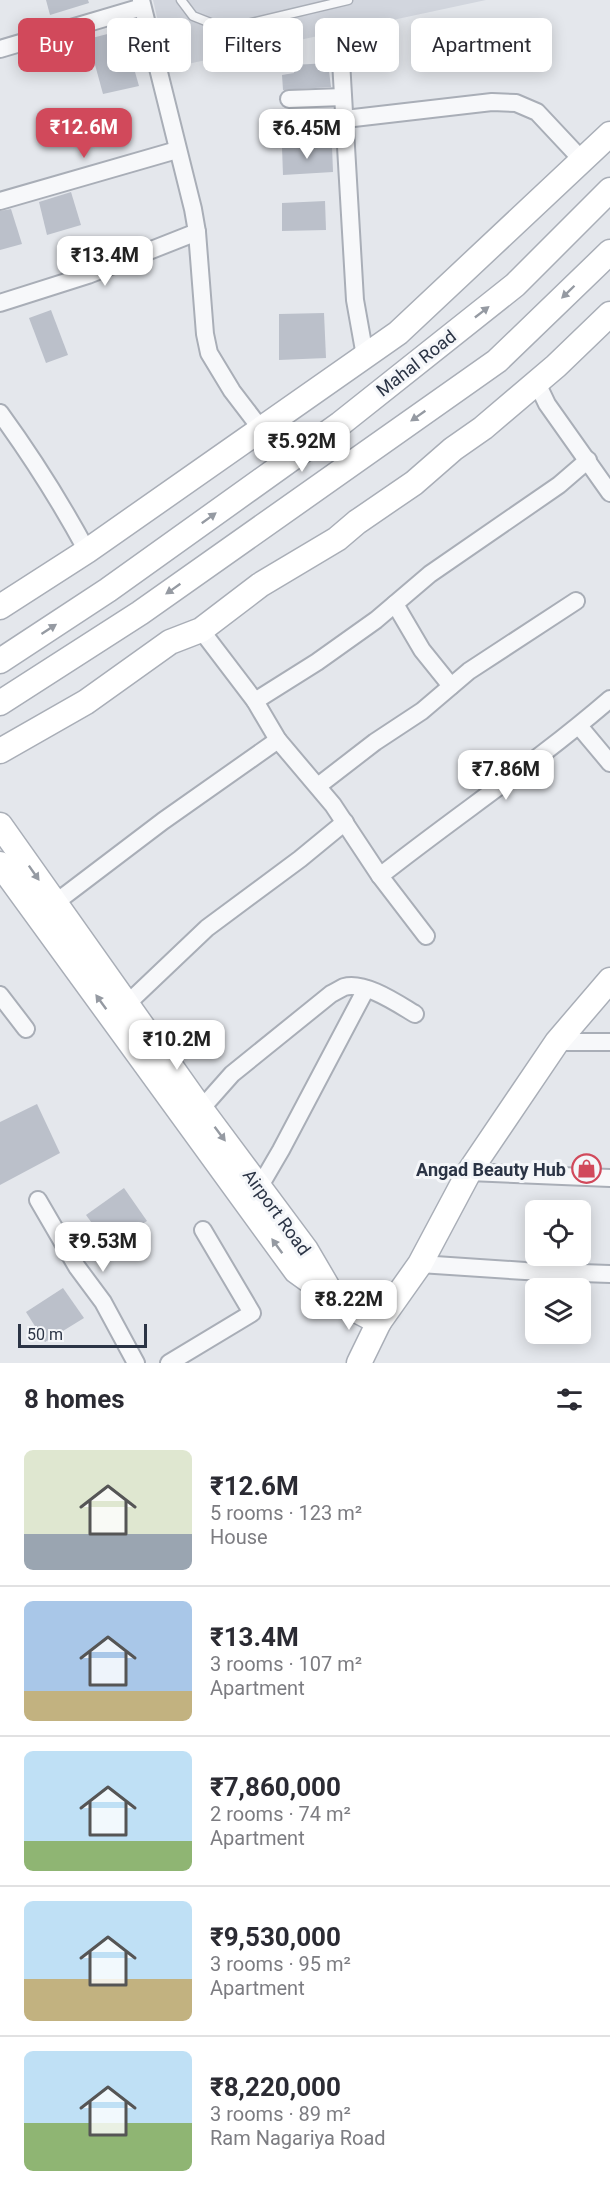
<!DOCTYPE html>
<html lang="en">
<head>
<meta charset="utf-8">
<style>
  body { margin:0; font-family:Roboto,sans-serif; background:#f2f2f3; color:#2b2b33; height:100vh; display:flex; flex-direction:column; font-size:22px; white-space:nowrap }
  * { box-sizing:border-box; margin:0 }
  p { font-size:20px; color:#7c7c81 }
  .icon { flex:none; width:33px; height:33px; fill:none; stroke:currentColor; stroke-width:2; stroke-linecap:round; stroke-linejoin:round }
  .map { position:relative; height:1363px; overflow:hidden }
  .sheet { display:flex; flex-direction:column; background:#fff; flex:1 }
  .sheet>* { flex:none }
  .guide { position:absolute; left:18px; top:18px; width:574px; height:54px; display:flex; gap:12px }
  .buttons { position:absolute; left:525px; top:1200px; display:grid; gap:12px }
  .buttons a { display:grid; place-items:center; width:66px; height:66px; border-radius:9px; background:#fff; box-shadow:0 3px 15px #0003; font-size:30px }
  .scale { position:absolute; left:18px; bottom:15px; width:129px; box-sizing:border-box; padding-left:6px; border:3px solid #2b3445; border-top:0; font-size:16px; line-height:21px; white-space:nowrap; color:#2b3445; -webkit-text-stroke:4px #f4f6f9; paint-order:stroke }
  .price { position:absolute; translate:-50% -51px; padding:0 14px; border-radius:12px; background:#fff; color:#222; font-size:20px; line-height:39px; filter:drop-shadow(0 2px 3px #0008) }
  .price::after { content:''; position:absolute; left:50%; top:36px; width:18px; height:14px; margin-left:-9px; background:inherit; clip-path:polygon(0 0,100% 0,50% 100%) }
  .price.active { background:#d1495b; color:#fff }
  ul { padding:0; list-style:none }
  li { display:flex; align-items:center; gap:18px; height:150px; padding:0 24px }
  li+li { border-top:2px solid #e1e1e2 }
  li span { display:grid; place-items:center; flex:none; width:168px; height:120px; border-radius:9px; color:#555 }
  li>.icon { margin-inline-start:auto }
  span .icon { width:72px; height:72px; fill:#fffc; stroke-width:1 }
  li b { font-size:26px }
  h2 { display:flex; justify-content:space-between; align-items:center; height:72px; padding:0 24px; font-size:26px }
  .pill { padding:0 21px; border-radius:9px; background:#fff; box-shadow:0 3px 15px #0003; font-size:21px; line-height:54px }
  .pill.active { background:#d1495b; color:#fff }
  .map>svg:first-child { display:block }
  .built { fill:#d2d6de }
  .building { fill:#bbc0ca }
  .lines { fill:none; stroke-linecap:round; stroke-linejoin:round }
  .lane-casing { stroke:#a9aeb7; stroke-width:11 }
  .street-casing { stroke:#a9aeb7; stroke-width:20 }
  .secondary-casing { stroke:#a9aeb7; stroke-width:27 }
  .lane { stroke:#f7f8fa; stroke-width:8 }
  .street { stroke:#f7f8fa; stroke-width:16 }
  .secondary { stroke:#fff; stroke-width:24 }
  .oneway { fill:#959aa2 }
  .labels { text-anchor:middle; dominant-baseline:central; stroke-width:6; stroke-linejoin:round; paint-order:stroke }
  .street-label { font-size:18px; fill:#2b3445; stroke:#f4f6f9 }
  .poi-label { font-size:18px; font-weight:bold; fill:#2b3445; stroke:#f4f6f9; text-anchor:end }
</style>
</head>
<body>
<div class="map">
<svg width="610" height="1363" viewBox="0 0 610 1363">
  <rect width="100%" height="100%" fill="#e4e7ec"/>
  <path class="built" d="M153,0H486L169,68Z"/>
  <g class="building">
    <path d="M46,0H88L89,3L50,15Z"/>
    <path d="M123,30L139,86L103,94L88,39Z"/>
    <path d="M328,63L331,87L283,90L282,75L294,73L293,65Z"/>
    <path d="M332,146L333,172L283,175L282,147Z"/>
    <path d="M71,192L81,225L47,235L39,202Z"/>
    <path d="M325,201L326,230L282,231V203Z"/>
    <path d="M11,209L22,244L0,250V211Z"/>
    <path d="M51,310L68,355L46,363L29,318Z"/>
    <path d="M324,313L326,358L279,360V314Z"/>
    <path d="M37,1104L60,1153L0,1185V1122Z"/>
    <path d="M124,1188L147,1221L108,1245L86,1215Z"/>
    <path d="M63,1288L84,1318L45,1342L26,1312Z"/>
  </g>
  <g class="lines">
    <defs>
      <path id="lane" d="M181,0L193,16L226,29L348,0"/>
      <g id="street">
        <path d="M141,0L193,209L197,232L205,334L209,353L232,391L261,429"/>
        <path d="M0,49L142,7"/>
        <path d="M341,61L355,300L365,356"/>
        <path d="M289,99L343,97"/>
        <path d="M345,119L492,102L516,103L537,112L582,160"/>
        <path d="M0,201L177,150"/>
        <path d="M0,303L88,275L197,232"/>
        <path d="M537,383L547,404L610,493"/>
        <path d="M0,413C32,457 61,503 87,551"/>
        <path d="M395,604L422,650L451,686"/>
        <path d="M201,630L255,701L278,740L333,805L380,876L426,936"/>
        <path d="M255,701L317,662L376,620L430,574L559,485L588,460"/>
        <path d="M579,726L610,763"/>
        <path d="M318,786L375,742L422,711L469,671L576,601"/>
        <path d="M380,876C456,816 537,762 610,699"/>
        <path d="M55,903L163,821L278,740"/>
        <path d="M0,995L26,1029"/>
        <path d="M127,1004L207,928L300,859L345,822"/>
        <path d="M557,1042H610"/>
        <path d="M201,1109L232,1074L331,994C335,992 340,989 344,987C365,981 398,1004 415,1014"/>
        <path d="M469,1172L610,1178"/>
        <path d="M260,1186L281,1150L366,989"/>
        <path d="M38,1200L77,1267L103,1302L136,1363"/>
        <path d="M420,1264L525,1271L610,1274"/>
        <path d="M169,1363L252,1313L203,1230"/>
      </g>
      <g id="secondary">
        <path d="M0,607L87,551L398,333L610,134"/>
        <path d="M0,661L108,590L340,424L515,285L610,190"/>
        <path d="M0,703L140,613L497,361L610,252"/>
        <path d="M0,751L86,702L170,642L201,630L260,585L337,539L357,522L414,483L453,449L483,428L556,366L610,314"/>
        <path d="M0,825L201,1109L306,1250L330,1291"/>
        <path d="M0,864L296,1271L335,1299L379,1322L359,1363"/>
        <path d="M379,1322L420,1264L469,1172L557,1042L610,980"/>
      </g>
    </defs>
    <use href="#lane" class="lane-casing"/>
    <use href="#street" class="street-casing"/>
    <use href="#secondary" class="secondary-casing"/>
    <use href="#lane" class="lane"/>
    <use href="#street" class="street"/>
    <use href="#secondary" class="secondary"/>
  </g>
  <defs><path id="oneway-solid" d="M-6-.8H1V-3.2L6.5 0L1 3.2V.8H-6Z" transform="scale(1.5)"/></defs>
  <g class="oneway">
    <use href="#oneway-solid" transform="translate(568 292) rotate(136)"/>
    <use href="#oneway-solid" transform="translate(482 312) rotate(-38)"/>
    <use href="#oneway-solid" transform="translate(418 416) rotate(145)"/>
    <use href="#oneway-solid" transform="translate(209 518) rotate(-36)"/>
    <use href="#oneway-solid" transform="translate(173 589) rotate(145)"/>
    <use href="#oneway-solid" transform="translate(49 629) rotate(-33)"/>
    <use href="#oneway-solid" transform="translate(34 873) rotate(55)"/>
    <use href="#oneway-solid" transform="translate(101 1002) rotate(-126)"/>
    <use href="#oneway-solid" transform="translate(220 1134) rotate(53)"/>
    <use href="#oneway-solid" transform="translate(277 1246) rotate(-126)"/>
  </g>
  <defs>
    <symbol id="shop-ring" viewBox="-11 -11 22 22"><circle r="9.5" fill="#f4f6f9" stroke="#d1495b" stroke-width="1.5"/><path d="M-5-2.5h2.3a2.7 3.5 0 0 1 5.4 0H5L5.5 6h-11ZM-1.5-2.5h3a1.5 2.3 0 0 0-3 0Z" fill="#d1495b"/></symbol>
  </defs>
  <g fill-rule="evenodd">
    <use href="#shop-ring" x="570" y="1152" width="33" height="33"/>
  </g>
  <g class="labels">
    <g class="street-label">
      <text transform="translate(416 363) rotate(-38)">Mahal Road</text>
      <text transform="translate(277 1212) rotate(54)">Airport Road</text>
    </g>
    <g class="poi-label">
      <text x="566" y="1169">Angad Beauty Hub</text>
    </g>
  </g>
</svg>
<div class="buttons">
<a><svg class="icon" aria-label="locate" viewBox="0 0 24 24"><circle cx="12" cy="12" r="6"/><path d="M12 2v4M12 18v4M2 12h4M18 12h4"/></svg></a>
<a><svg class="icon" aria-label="layers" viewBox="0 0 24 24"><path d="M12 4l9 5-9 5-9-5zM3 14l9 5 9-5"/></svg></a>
</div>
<div class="scale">50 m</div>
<b class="price active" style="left:84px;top:159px">₹12.6M</b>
<b class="price" style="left:307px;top:160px">₹6.45M</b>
<b class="price" style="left:105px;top:287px">₹13.4M</b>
<b class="price" style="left:302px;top:473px">₹5.92M</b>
<b class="price" style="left:506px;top:801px">₹7.86M</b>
<b class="price" style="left:177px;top:1071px">₹10.2M</b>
<b class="price" style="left:103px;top:1273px">₹9.53M</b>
<b class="price" style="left:349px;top:1331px">₹8.22M</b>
<div class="guide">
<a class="pill active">Buy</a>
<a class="pill">Rent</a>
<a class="pill">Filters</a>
<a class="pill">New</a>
<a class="pill">Apartment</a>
</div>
</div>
<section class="sheet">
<h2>8 homes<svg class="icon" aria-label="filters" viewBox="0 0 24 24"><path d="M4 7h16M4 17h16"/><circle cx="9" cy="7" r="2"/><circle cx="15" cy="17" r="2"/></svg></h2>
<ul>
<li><span style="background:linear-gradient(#dfe7d0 70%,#9aa5b1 0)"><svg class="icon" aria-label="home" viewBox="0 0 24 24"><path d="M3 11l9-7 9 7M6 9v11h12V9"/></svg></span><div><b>₹12.6M</b><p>5 rooms · 123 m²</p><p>House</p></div></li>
<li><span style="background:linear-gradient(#a9c7e8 75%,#c2b280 0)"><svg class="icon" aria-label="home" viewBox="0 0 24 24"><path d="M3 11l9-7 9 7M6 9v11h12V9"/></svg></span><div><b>₹13.4M</b><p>3 rooms · 107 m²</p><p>Apartment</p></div></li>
<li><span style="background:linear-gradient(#bfe0f5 75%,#8fb573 0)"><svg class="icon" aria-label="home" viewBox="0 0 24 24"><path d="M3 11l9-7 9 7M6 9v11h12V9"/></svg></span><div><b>₹7,860,000</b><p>2 rooms · 74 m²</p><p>Apartment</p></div></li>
<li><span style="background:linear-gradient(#bfe0f5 65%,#c2b280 0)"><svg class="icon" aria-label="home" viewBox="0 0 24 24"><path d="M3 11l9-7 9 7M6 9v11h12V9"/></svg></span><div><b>₹9,530,000</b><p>3 rooms · 95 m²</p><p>Apartment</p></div></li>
<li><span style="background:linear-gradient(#bfe0f5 60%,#8fb573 0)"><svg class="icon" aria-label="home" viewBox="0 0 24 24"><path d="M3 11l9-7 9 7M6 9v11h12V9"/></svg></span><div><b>₹8,220,000</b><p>3 rooms · 89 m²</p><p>Ram Nagariya Road</p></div></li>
</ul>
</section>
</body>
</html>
